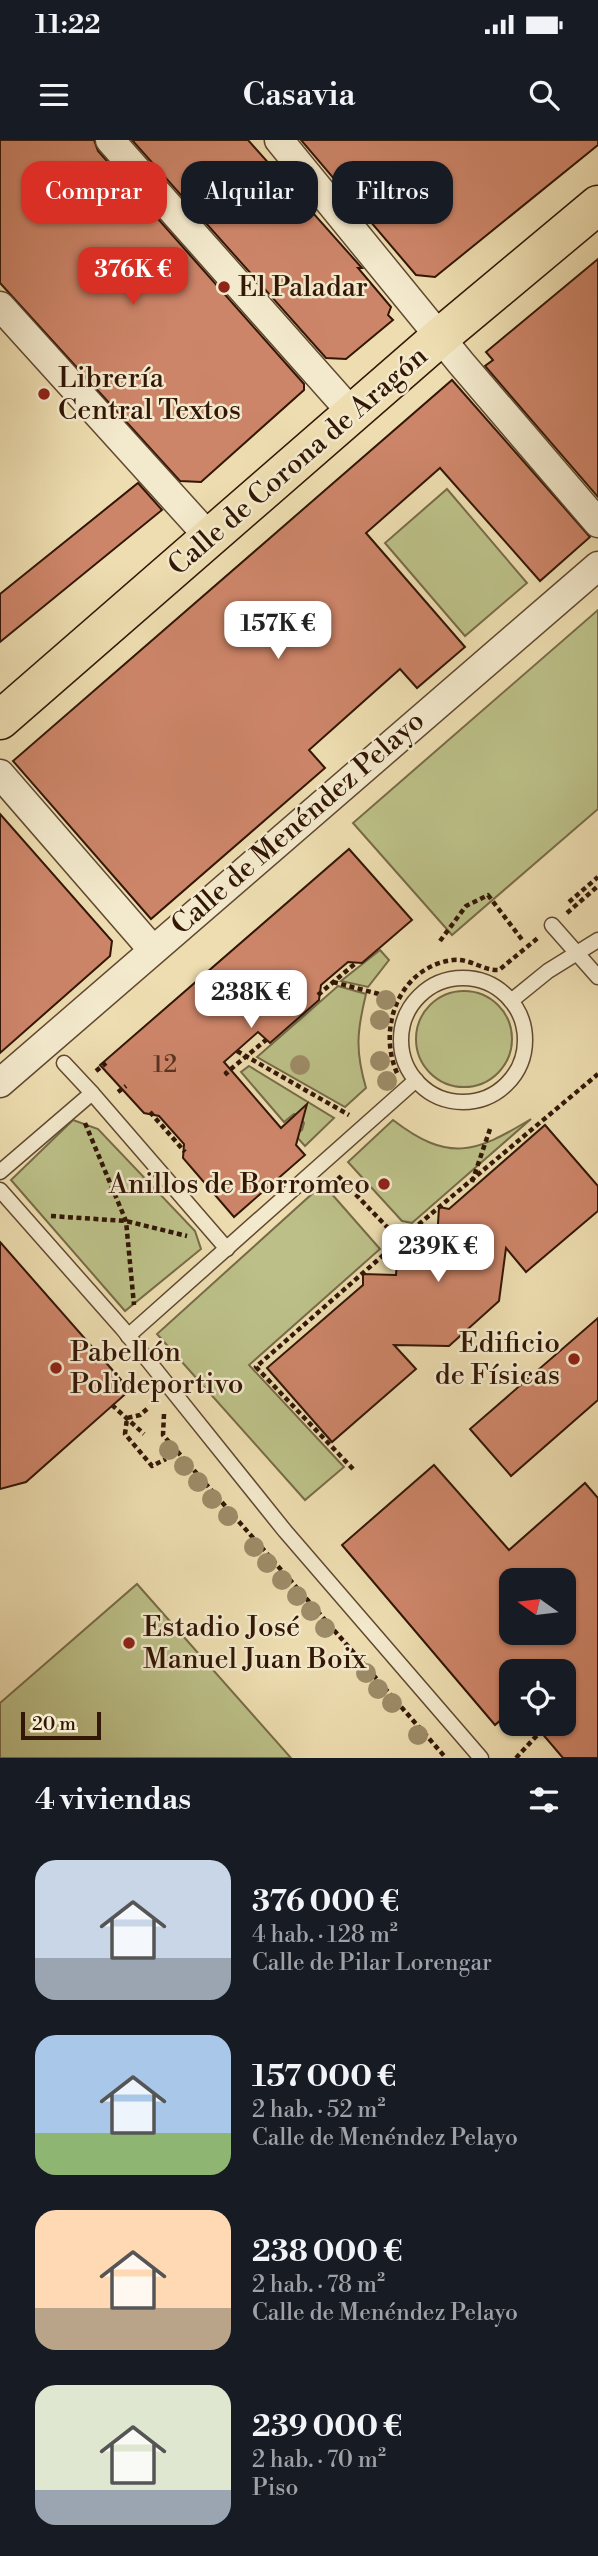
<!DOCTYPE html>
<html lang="es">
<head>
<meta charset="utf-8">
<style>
  body { margin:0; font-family:"Libre Bodoni",serif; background:#20242c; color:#f1f3f6; height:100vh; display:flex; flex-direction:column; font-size:26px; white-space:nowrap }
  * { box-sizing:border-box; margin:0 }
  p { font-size:23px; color:#9ea1a6 }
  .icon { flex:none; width:38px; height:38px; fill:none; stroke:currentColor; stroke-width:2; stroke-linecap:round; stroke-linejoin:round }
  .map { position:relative; height:1618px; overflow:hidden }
  .sheet { display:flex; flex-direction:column; background:#171b24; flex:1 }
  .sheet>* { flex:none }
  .guide { position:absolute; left:21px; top:21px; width:556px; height:63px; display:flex; gap:14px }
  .needle { width:46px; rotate:284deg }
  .controls { position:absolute; left:499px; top:1428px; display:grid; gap:14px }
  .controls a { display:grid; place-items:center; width:77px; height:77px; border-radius:14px; background:#171b24; box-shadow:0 2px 5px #0004; font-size:35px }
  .scale { position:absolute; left:21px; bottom:18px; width:80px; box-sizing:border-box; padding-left:7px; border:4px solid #321606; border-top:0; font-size:19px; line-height:24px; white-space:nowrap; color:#321606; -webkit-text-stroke:5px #f3e9cc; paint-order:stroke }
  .price { position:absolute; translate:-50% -60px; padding:0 16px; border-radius:14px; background:#fff; color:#222; font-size:23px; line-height:46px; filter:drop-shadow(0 2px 4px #0008) }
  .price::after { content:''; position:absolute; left:50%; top:42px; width:21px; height:16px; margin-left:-10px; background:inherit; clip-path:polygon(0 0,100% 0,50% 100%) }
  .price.current { background:#d93025; color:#fff }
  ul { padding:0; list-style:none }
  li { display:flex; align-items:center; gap:21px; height:175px; padding:0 35px }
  li span { display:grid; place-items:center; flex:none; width:196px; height:140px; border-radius:21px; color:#555 }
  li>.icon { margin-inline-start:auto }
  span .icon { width:84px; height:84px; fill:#fffc; stroke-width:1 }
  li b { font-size:30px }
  h2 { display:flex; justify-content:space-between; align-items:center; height:84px; padding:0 35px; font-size:30px }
  .chip { padding:0 24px; border-radius:21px; background:#171b24; box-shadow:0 2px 5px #0004; font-size:24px; line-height:63px }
  .chip.current { background:#d93025; color:#fff }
  .status { display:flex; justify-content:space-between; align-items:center; height:49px; padding:0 35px; background:#171b24; direction:ltr }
  .status svg { height:19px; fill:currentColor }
  header { display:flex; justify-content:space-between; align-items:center; height:91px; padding:0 35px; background:#171b24; font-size:32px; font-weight:600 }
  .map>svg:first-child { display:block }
  .green { fill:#bcc088; stroke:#776b47; stroke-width:2 }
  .building { fill:#cd8569; stroke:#321606; stroke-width:2; fill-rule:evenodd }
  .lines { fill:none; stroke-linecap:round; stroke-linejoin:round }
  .service-casing { stroke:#614830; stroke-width:17 }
  .minor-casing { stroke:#614830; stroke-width:31 }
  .primary-casing { stroke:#321606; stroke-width:41 }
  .path { stroke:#321606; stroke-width:4.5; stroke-dasharray:5 3.5; stroke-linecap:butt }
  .service { stroke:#f3e9cc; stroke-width:14 }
  .minor { stroke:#f3e9cc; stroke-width:28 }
  .primary { stroke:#edddb0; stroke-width:38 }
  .tree { fill:#9d8c68 }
  .poi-dot { fill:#8f2418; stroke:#f3e9cc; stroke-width:2.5 }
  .labels { text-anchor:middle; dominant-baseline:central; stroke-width:5; stroke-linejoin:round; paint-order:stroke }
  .number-label { font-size:24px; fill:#59321f }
  .poi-label { font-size:28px; fill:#321606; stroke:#f3e9cc; text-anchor:start }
  .street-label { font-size:28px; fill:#321606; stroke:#f3e9cc }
</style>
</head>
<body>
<div class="status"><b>11:22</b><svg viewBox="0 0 49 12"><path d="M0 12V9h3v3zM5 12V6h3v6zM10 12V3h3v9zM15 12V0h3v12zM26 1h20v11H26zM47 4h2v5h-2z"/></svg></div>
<header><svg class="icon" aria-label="menu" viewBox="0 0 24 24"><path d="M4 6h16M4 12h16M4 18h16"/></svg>Casavia<svg class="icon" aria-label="search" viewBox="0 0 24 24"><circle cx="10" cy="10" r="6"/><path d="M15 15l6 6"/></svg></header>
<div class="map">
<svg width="598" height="1618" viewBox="0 0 598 1618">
  <rect width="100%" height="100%" fill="#edddb0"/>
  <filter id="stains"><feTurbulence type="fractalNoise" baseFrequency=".00286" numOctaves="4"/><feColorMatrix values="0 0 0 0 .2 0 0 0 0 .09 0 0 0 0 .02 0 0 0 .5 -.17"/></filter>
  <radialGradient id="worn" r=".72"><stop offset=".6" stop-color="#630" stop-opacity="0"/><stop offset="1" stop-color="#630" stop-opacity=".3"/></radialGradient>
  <g class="green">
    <path d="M447,349L527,443L465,496L385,403Z"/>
    <path d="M598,470V669L452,795L353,683Z"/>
    <path d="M380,810L389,820L368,847L341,841Z"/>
    <path d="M338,846L366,854C357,891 355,910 366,948L345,967L257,917Z"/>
    <circle cx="464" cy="899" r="48"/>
    <path d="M249,926L334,978L305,1006L295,995L302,990L304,983L299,976L294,974L284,982L241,932Z"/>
    <path d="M531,979L412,1083L402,1081L348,1022L393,980C449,1023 475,1013 531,979Z"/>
    <path d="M73,980L98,989L195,1091L201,1109L125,1171L11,1040Z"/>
    <path d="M323,1044L380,1109L249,1225L344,1327L305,1360L157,1194Z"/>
    <path d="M137,1444L291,1618H0V1563Z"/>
  </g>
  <g class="building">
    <path d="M0,0H94L98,11L304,244V250L201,342L180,341L0,143Z"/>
    <path d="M132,0H248L362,128H358L391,167L388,175L393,180L346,219L326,218Z"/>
    <path d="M301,0H598V5L435,137L416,135Z"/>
    <path d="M598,119V357L485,226L493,220L486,212Z"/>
    <path d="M452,240L590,397L540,441L440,328L366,393L465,507L417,548L400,529L309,610L325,628L151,779L13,621Z"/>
    <path d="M138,343L162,370L0,502V454Z"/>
    <path d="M0,674L112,801L110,816L0,913Z"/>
    <path d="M349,709L412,780L362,823L348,822L321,845L319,860L270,903L258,892L224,922L281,988L307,964L296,1005L305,1015L234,1077L183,1018L184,1004L159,976L144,973L100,925Z"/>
    <path d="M545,985L598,1046V1071L526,1132L506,1108L499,1161L449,1206L394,1205L416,1229L332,1302L267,1228L363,1145V1134L396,1135L397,1122L423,1100L437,1101L439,1067L449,1069Z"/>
    <path d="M0,1102L130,1250L26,1342L0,1349Z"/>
    <path d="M598,1178V1260L511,1336L470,1289Z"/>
    <path d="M434,1325L509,1410L585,1343L598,1358V1618H563L534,1584H564V1531H511V1571L495,1585L342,1405ZM511,1440H564V1493H511Z"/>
  </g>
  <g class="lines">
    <defs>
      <g id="service">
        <path d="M552,785L598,837"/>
        <circle cx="463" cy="900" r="62"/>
        <path d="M511,861L548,831L598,800"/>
        <path d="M64,923L92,953"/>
        <path d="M0,1032L92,953L227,1109"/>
        <path d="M0,1050L122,1188L285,1391L481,1618"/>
        <path d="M128,1196L416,940"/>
      </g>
      <g id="minor">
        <path d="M110,0L353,274"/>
        <path d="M279,0L461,223L598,383"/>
        <path d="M0,166L210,398"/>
        <path d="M0,634L152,809"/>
        <path d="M0,943L598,426"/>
      </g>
      <path id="primary" d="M0,580L440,197L598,65"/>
    </defs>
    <use href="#service" class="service-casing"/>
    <use href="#minor" class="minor-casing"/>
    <use href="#primary" class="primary-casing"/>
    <g class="path">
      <path d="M569,762L598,737"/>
      <path d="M567,773L598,746"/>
      <path d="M440,801L466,766L488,755L523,801"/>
      <path d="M333,842L379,854"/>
      <path d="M318,855L357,822"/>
      <path d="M237,911L349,975"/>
      <path d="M96,931L106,923"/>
      <path d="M397,933C377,888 399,827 453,820C470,818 483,831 499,830L539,797"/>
      <path d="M228,935L226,933L266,900"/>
      <path d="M118,952L126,946"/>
      <path d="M150,972L185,1012"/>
      <path d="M85,983L126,1081L134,1165"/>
      <path d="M338,1036L410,1111"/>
      <path d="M472,1042L491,986"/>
      <path d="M51,1076L126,1081L187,1096"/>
      <path d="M410,1110L413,1091"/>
      <path d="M112,1265L144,1294"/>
      <path d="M147,1269L140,1275L127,1278L125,1294L152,1326L166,1319"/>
      <path d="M164,1274L163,1295L446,1618"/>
      <path d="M353,1329L256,1227L413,1089L598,934"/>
      <path d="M516,1618L541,1591"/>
    </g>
    <use href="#service" class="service"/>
    <use href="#minor" class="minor"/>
    <use href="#primary" class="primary"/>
  </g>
  <g class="tree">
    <circle cx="386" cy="860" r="10"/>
    <circle cx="380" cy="880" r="10"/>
    <circle cx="380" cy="921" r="10"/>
    <circle cx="300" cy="925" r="10"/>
    <circle cx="387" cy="941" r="10"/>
    <circle cx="169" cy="1310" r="10"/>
    <circle cx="184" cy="1326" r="10"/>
    <circle cx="198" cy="1342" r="10"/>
    <circle cx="212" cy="1359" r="10"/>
    <circle cx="228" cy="1376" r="10"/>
    <circle cx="254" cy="1407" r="10"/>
    <circle cx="267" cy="1423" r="10"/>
    <circle cx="282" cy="1440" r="10"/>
    <circle cx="297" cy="1456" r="10"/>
    <circle cx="311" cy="1471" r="10"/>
    <circle cx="325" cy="1488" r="10"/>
    <circle cx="366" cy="1533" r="10"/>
    <circle cx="378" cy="1549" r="10"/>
    <circle cx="392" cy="1563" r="10"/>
    <circle cx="418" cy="1595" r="10"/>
  </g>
  <g class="poi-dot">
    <circle cx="224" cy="147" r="7"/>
    <circle cx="44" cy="254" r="7"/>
    <circle cx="384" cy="1044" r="7"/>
    <circle cx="574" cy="1219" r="7"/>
    <circle cx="56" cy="1228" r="7"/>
    <circle cx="129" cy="1503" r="7"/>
  </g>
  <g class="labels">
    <g class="number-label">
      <text x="165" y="925">12</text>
    </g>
    <g class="poi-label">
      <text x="238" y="147">El Paladar</text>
      <text x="58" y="238">Librería<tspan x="58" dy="32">Central Textos</tspan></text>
      <text x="370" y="1044" text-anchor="end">Anillos de Borromeo</text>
      <text x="560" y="1203" text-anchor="end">Edificio<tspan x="560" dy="32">de Físicas</tspan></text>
      <text x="70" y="1212">Pabellón<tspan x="70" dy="32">Polideportivo</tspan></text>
      <text x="143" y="1487">Estadio José<tspan x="143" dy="32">Manuel Juan Boix</tspan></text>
    </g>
    <g class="street-label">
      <text transform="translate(298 321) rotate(-41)">Calle de Corona de Aragón</text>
      <text transform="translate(298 683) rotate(-41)">Calle de Menéndez Pelayo</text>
    </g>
  </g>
  <rect width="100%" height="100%" filter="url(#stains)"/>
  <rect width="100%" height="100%" fill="url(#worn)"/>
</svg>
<div class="controls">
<a><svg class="needle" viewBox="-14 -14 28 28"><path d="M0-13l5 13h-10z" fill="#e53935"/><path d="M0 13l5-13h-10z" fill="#9ea1a6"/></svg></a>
<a><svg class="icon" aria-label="locate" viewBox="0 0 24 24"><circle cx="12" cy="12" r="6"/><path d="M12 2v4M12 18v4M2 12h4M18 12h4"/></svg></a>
</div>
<div class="scale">20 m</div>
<b class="price current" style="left:133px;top:167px">376K €</b>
<b class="price" style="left:278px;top:521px">157K €</b>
<b class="price" style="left:251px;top:890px">238K €</b>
<b class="price" style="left:438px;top:1144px">239K €</b>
<div class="guide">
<a class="chip current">Comprar</a>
<a class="chip">Alquilar</a>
<a class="chip">Filtros</a>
</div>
</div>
<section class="sheet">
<h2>4 viviendas<svg class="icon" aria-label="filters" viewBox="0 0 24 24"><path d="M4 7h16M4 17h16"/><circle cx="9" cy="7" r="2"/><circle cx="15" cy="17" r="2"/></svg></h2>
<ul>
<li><span style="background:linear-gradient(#c9d6e8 70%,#9aa5b1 0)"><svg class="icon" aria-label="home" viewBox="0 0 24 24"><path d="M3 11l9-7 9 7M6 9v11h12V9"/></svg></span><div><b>376 000 €</b><p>4 hab. · 128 m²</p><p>Calle de Pilar Lorengar</p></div></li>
<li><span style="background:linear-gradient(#a9c7e8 70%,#8fb573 0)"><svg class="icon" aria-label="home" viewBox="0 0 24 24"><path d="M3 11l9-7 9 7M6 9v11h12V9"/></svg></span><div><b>157 000 €</b><p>2 hab. · 52 m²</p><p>Calle de Menéndez Pelayo</p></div></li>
<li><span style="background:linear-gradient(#ffd9b3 70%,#b9a48a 0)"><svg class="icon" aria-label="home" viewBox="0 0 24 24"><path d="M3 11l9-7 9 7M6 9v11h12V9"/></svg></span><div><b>238 000 €</b><p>2 hab. · 78 m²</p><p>Calle de Menéndez Pelayo</p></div></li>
<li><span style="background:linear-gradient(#dfe7d0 75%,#9aa5b1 0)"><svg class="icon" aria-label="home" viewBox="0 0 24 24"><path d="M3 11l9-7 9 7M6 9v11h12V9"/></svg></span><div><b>239 000 €</b><p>2 hab. · 70 m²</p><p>Piso</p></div></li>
</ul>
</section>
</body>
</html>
